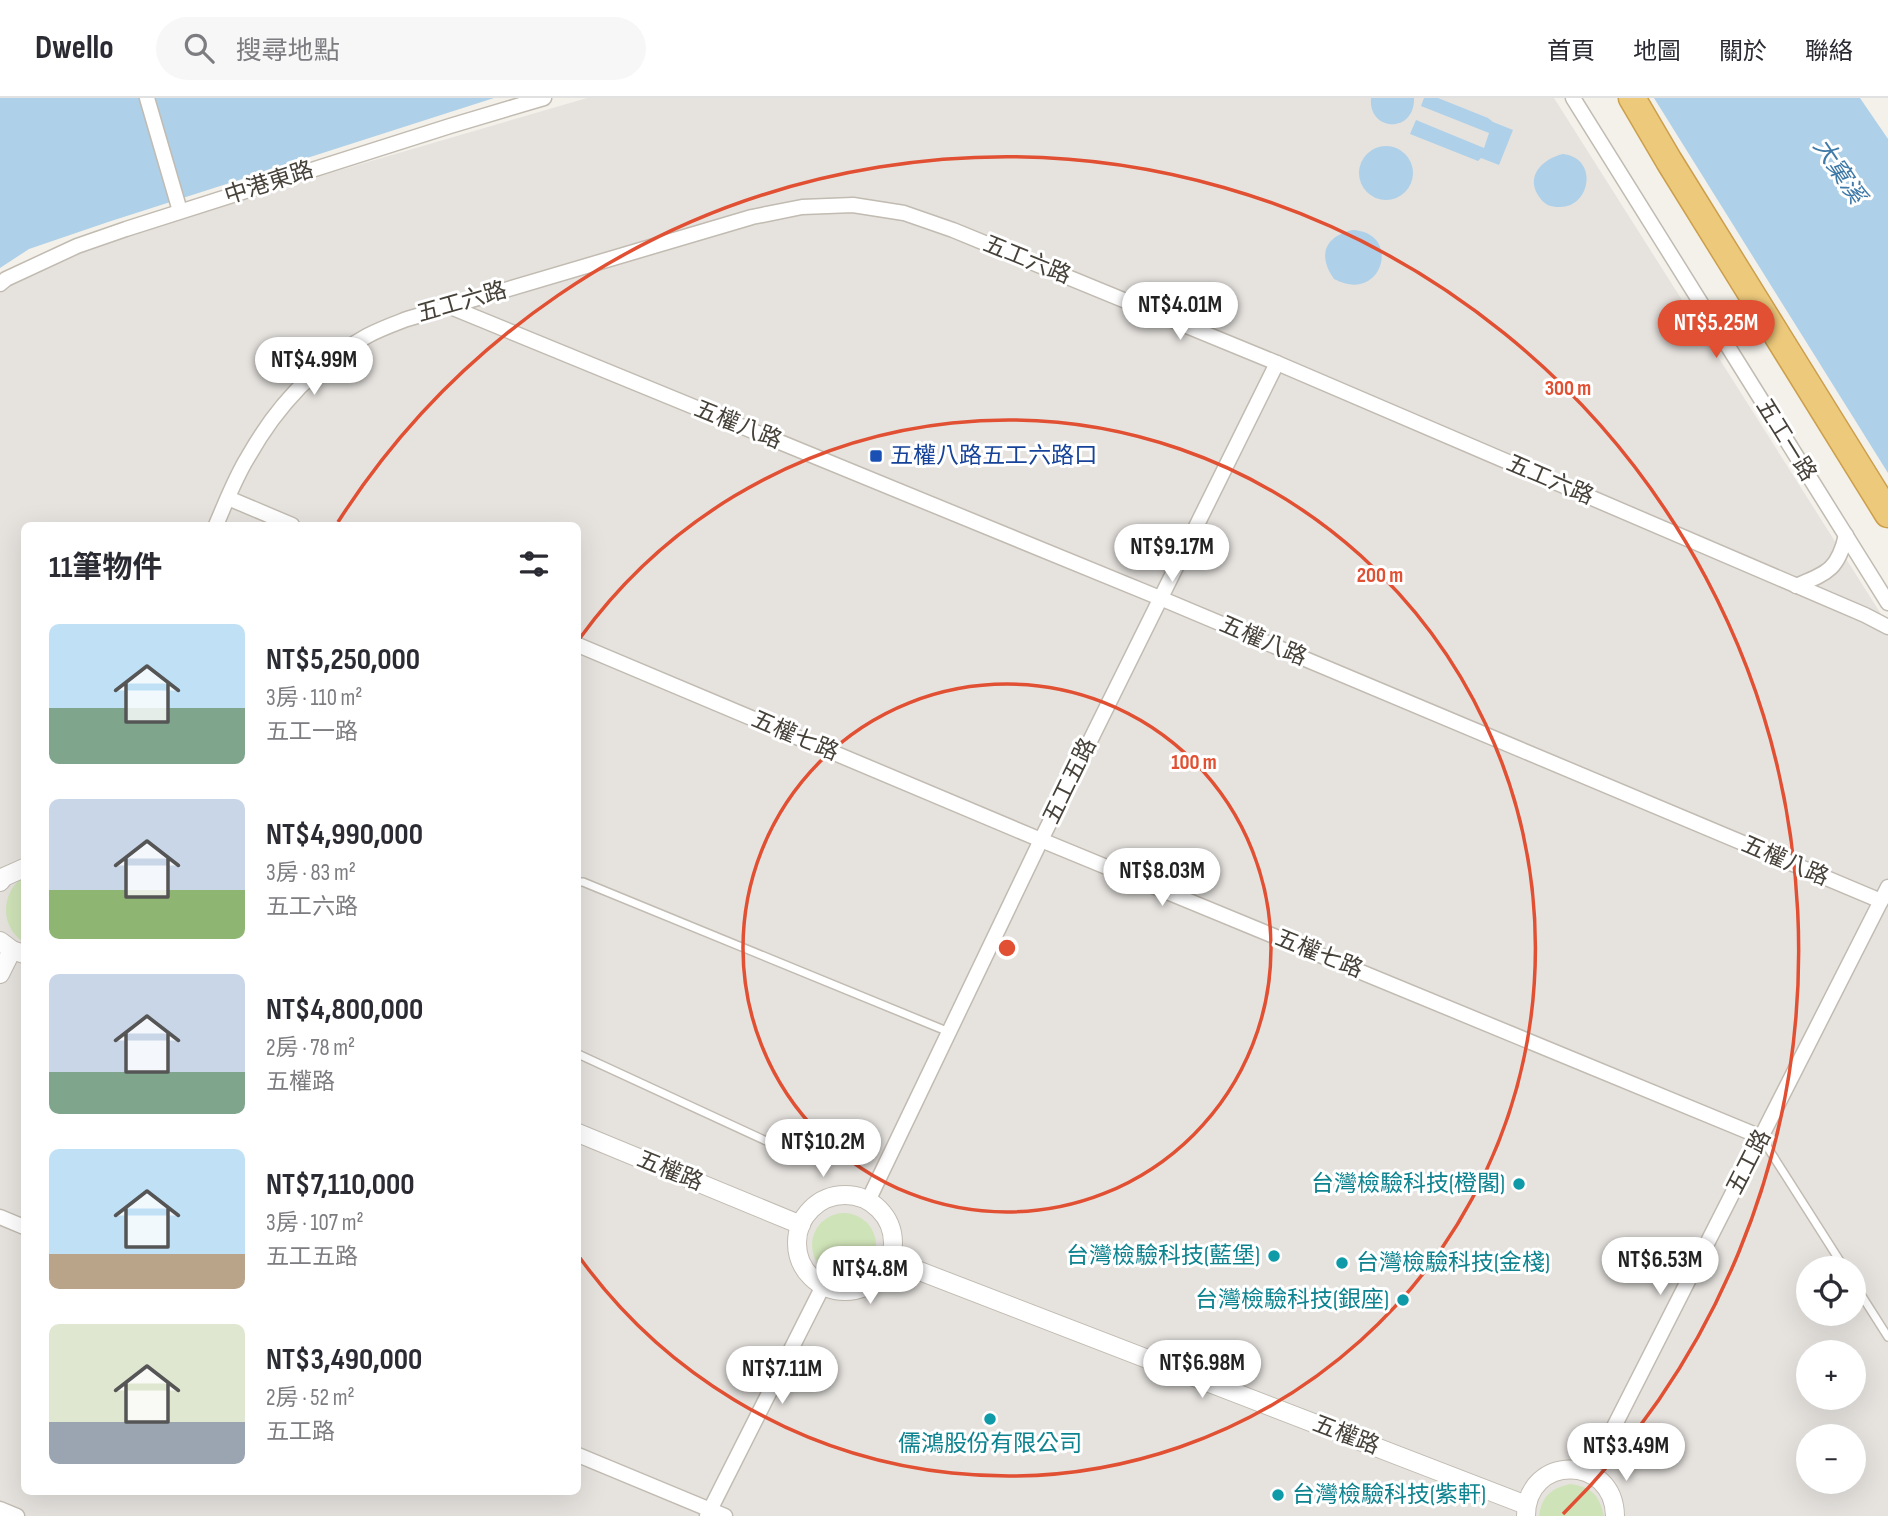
<!DOCTYPE html>
<html lang="zh-TW">
<head>
<meta charset="utf-8">
<style>
  body { margin:0; font-family:"Sofia Sans Condensed","Noto Sans TC",sans-serif; background:#f7f7f7; color:#2b2b33; height:100vh; display:flex; flex-direction:column; font-size:26px; white-space:nowrap }
  * { box-sizing:border-box; margin:0 }
  p { font-size:23px; color:#7c7c81 }
  .icon { flex:none; width:38px; height:38px; fill:none; stroke:currentColor; stroke-width:2; stroke-linecap:round; stroke-linejoin:round }
  .map { position:relative; flex:1; overflow:hidden }
  .sheet { position:absolute; left:21px; top:424px; width:560px; height:973px; display:flex; flex-direction:column; background:#fff; border-radius:10px; box-shadow:0 7px 28px #0002 }
  .sheet>* { flex:none }
  .tools { position:absolute; left:1796px; top:1158px; display:grid; gap:14px }
  .tools a { display:grid; place-items:center; width:70px; height:70px; border-radius:50%; background:#fff; box-shadow:0 7px 28px #0002; font-size:35px }
  .price { position:absolute; translate:-50% -60px; padding:0 16px; border-radius:24px; background:#fff; color:#222; font-size:23px; line-height:46px; filter:drop-shadow(0 2px 4px #0008) }
  .price::after { content:''; position:absolute; left:50%; top:42px; width:21px; height:16px; margin-left:-10px; background:inherit; clip-path:polygon(0 0,100% 0,50% 100%) }
  .price.current { background:#e15033; color:#fff }
  ul { padding:0; list-style:none }
  li { display:flex; align-items:center; gap:21px; height:175px; padding:0 28px }
  li span { display:grid; place-items:center; flex:none; width:196px; height:140px; border-radius:10px; color:#555 }
  li>.icon { margin-inline-start:auto }
  span .icon { width:84px; height:84px; fill:#fffc; stroke-width:1 }
  li b { font-size:30px }
  h2 { display:flex; justify-content:space-between; align-items:center; height:84px; padding:0 28px; font-size:30px }
  header { display:flex; align-items:center; gap:42px; box-sizing:border-box; height:98px; padding:0 35px; background:#fff; border-bottom:2px solid #e1e1e2 }
  header strong { font-size:33px }
  nav { display:flex; gap:38px; margin-inline-start:auto; font-size:24px }
  .search { width:490px; height:63px; background:#f7f7f7; display:flex; align-items:center; gap:18px; box-sizing:border-box; padding:0 24px; border-radius:38px; color:#7c7c81; font-size:26px }
  .map>svg:first-child { display:block }
  .industrial { fill:#e6e3df; fill-rule:evenodd }
  .green { fill:#cfe3b8 }
  .water { fill:#aed0e8 }
  .lines { fill:none; stroke-linecap:round; stroke-linejoin:round }
  .service-casing { stroke:#c1bbb1; stroke-width:10 }
  .minor-casing { stroke:#c1bbb1; stroke-width:17 }
  .tertiary-casing { stroke:#c1bbb1; stroke-width:20 }
  .motorway-casing { stroke:#cc9f4c; stroke-width:29 }
  .service { stroke:#fff; stroke-width:7 }
  .minor { stroke:#fff; stroke-width:14 }
  .tertiary { stroke:#fff; stroke-width:18 }
  .motorway { stroke:#edc97b; stroke-width:26 }
  .ring { fill:none; stroke:#e15033; stroke-width:3.5 }
  .transit-dot { fill:#1a4fb4; stroke:#fff; stroke-width:2.5 }
  .culture-dot { fill:#0f9aa8; stroke:#fff; stroke-width:2.5 }
  .labels { text-anchor:middle; dominant-baseline:central; stroke-width:6; stroke-linejoin:round; paint-order:stroke }
  .street-label { font-size:23px; fill:#464139; stroke:#fff }
  .transit-label { font-size:23px; fill:#164399; stroke:#fff; text-anchor:start }
  .culture-label { font-size:23px; fill:#0d838f; stroke:#fff; text-anchor:end }
  .water-label { font-size:24px; font-style:italic; fill:#3e79a7; stroke:#fff }
  .centre { fill:#e15033; stroke:#fff; stroke-width:3.5 }
  .ring-label { font-size:21px; text-anchor:middle; font-weight:bold; fill:#e15033; stroke:#fff; stroke-width:6; stroke-linejoin:round; paint-order:stroke }
</style>
</head>
<body>
<header>
<strong>Dwello</strong>
<div class="search"><svg class="icon" aria-label="search" viewBox="0 0 24 24"><circle cx="10" cy="10" r="6"/><path d="M15 15l6 6"/></svg>搜尋地點</div>
<nav><a>首頁</a><a>地圖</a><a>關於</a><a>聯絡</a></nav>
</header>
<div class="map">
<svg width="1888" height="1418" viewBox="0 0 1888 1418">
  <rect width="100%" height="100%" fill="#f3f1ea"/>
  <path class="industrial" d="M587,0H1554L1888,527V1418H0V195L15,182L62,159L131,133ZM24,427H578V1393H24ZM1808,1171H1853V1216H1808ZM1808,1255H1853V1300H1808ZM1808,1339H1853V1384H1808Z"/>
  <g class="green">
    <path d="M24,779V844C0,830 0,794 24,779Z"/>
    <circle cx="844" cy="1147" r="32"/>
    <path d="M1570,1386C1591,1389 1599,1396 1604,1418H1539C1542,1398 1550,1391 1570,1386Z"/>
  </g>
  <g class="water">
    <path d="M0,0H494L108,124L29,151L0,170Z"/>
    <path d="M1371,0H1414C1415,36 1368,34 1371,0Z"/>
    <path d="M1424,0H1438L1488,20L1493,24L1513,32L1499,67L1481,60L1478,63L1410,36L1416,22L1484,50L1489,35L1421,8Z"/>
    <path d="M1654,0H1860L1888,41V375Z"/>
    <circle cx="1386" cy="75" r="27"/>
    <path d="M1563,56C1599,60 1591,110 1559,109C1551,109 1545,107 1540,100C1524,79 1542,61 1563,56Z"/>
    <path d="M1353,132C1403,135 1382,207 1334,181C1317,157 1325,138 1353,132Z"/>
  </g>
  <g class="lines">
    <defs>
      <g id="service">
        <path d="M578,784H583L949,934"/>
        <path d="M578,956L803,1060"/>
        <path d="M1761,1039L1845,1171"/>
        <path d="M1853,1184L1888,1239"/>
      </g>
      <g id="minor">
        <path d="M147,0L180,113"/>
        <path d="M1573,0L1888,505"/>
        <path d="M0,186L6,181L77,148L126,131L450,28L544,0"/>
        <path d="M448,208L1160,500L1881,803"/>
        <path d="M228,400L292,427"/>
        <path d="M216,427C226,404 235,380 248,359C276,309 316,266 367,238C380,231 394,226 407,221L752,119L802,109L853,107L904,115L953,132L1277,265L1865,517L1888,529"/>
        <path d="M1796,488C1827,475 1838,472 1846,437"/>
        <path d="M578,547L1041,742L1761,1039"/>
        <path d="M868,1103L1041,742L1277,265"/>
        <path d="M0,1119L24,1129"/>
        <path d="M578,1357L725,1418"/>
        <path d="M1590,1376L1888,789"/>
        <path d="M0,1411L17,1418"/>
        <path d="M707,1418L823,1188"/>
      </g>
      <g id="tertiary">
        <path d="M0,784L4,779L24,770"/>
        <path d="M0,843L12,852L24,856"/>
        <path d="M0,876L12,852"/>
        <path d="M578,1035L801,1127"/>
        <circle cx="845" cy="1145" r="48"/>
        <path d="M891,1162L1526,1407"/>
        <path d="M1526,1418C1526,1356 1614,1356 1615,1418"/>
      </g>
      <path id="motorway" d="M1632,0L1669,63L1888,416"/>
    </defs>
    <use href="#service" class="service-casing"/>
    <use href="#minor" class="minor-casing"/>
    <use href="#tertiary" class="tertiary-casing"/>
    <use href="#motorway" class="motorway-casing"/>
    <use href="#service" class="service"/>
    <use href="#minor" class="minor"/>
    <use href="#tertiary" class="tertiary"/>
    <use href="#motorway" class="motorway"/>
  </g>
  <g class="ring">
    <circle cx="1007" cy="850" r="264"/>
    <path d="M580 540A528 528 0 1 1 580 1160"/>
    <path d="M338 424A793 793 0 1 1 1563 1416"/>
  </g>
  <rect class="transit-dot" x="869" y="351" width="14" height="14" rx="3.5"/>
  <g class="culture-dot">
    <circle cx="1519" cy="1086" r="7"/>
    <circle cx="1274" cy="1158" r="7"/>
    <circle cx="1342" cy="1165" r="7"/>
    <circle cx="1403" cy="1202" r="7"/>
    <circle cx="990" cy="1321" r="7"/>
    <circle cx="1278" cy="1397" r="7"/>
  </g>
  <g class="labels">
    <g class="street-label">
      <text transform="translate(269 85) rotate(-18)">中港東路</text>
      <text transform="translate(1027 162) rotate(22)">五工六路</text>
      <text transform="translate(462 204) rotate(-16)">五工六路</text>
      <text transform="translate(738 327) rotate(22)">五權八路</text>
      <text transform="translate(1786 342) rotate(58)">五工一路</text>
      <text transform="translate(1550 382) rotate(23)">五工六路</text>
      <text transform="translate(1263 543) rotate(23)">五權八路</text>
      <text transform="translate(795 638) rotate(23)">五權七路</text>
      <text transform="translate(1070 683) rotate(-64)">五工五路</text>
      <text transform="translate(1785 763) rotate(23)">五權八路</text>
      <text transform="translate(1319 856) rotate(22)">五權七路</text>
      <text transform="translate(1749 1064) rotate(-63)">五工路</text>
      <text transform="translate(670 1073) rotate(22)">五權路</text>
      <text transform="translate(1346 1337) rotate(21)">五權路</text>
    </g>
    <g class="transit-label">
      <text x="890" y="358">五權八路五工六路口</text>
    </g>
    <g class="culture-label">
      <text x="1505" y="1086">台灣檢驗科技(橙閣)</text>
      <text x="1260" y="1158">台灣檢驗科技(藍堡)</text>
      <text x="1356" y="1165" text-anchor="start">台灣檢驗科技(金棧)</text>
      <text x="1389" y="1202">台灣檢驗科技(銀座)</text>
      <text x="990" y="1346" text-anchor="middle">儒鴻股份有限公司</text>
      <text x="1292" y="1397" text-anchor="start">台灣檢驗科技(紫軒)</text>
    </g>
    <g class="water-label">
      <text transform="translate(1839 73) rotate(56)">大窠溪</text>
    </g>
  </g>
  <circle cx="1007" cy="850" r="10" class="centre"/>
  <g class="ring-label">
    <text x="1568" y="297">300 m</text>
    <text x="1380" y="484">200 m</text>
    <text x="1194" y="671">100 m</text>
  </g>
</svg>
<div class="tools">
<a><svg class="icon" aria-label="locate" viewBox="0 0 24 24"><circle cx="12" cy="12" r="6"/><path d="M12 2v4M12 18v4M2 12h4M18 12h4"/></svg></a>
<a>+</a>
<a>−</a>
</div>
<b class="price" style="left:1180px;top:244px">NT$4.01M</b>
<b class="price current" style="left:1716px;top:262px">NT$5.25M</b>
<b class="price" style="left:314px;top:299px">NT$4.99M</b>
<b class="price" style="left:1172px;top:486px">NT$9.17M</b>
<b class="price" style="left:1162px;top:810px">NT$8.03M</b>
<b class="price" style="left:823px;top:1081px">NT$10.2M</b>
<b class="price" style="left:1660px;top:1199px">NT$6.53M</b>
<b class="price" style="left:870px;top:1208px">NT$4.8M</b>
<b class="price" style="left:1202px;top:1302px">NT$6.98M</b>
<b class="price" style="left:782px;top:1308px">NT$7.11M</b>
<b class="price" style="left:1626px;top:1385px">NT$3.49M</b>
<section class="sheet">
<h2>11筆物件<svg class="icon" aria-label="filters" viewBox="0 0 24 24"><path d="M4 7h16M4 17h16"/><circle cx="9" cy="7" r="2"/><circle cx="15" cy="17" r="2"/></svg></h2>
<ul>
<li><span style="background:linear-gradient(#bfe0f5 60%,#7fa58c 0)"><svg class="icon" aria-label="home" viewBox="0 0 24 24"><path d="M3 11l9-7 9 7M6 9v11h12V9"/></svg></span><div><b>NT$5,250,000</b><p>3房 · 110 m²</p><p>五工一路</p></div></li>
<li><span style="background:linear-gradient(#c9d6e8 65%,#8fb573 0)"><svg class="icon" aria-label="home" viewBox="0 0 24 24"><path d="M3 11l9-7 9 7M6 9v11h12V9"/></svg></span><div><b>NT$4,990,000</b><p>3房 · 83 m²</p><p>五工六路</p></div></li>
<li><span style="background:linear-gradient(#c9d6e8 70%,#7fa58c 0)"><svg class="icon" aria-label="home" viewBox="0 0 24 24"><path d="M3 11l9-7 9 7M6 9v11h12V9"/></svg></span><div><b>NT$4,800,000</b><p>2房 · 78 m²</p><p>五權路</p></div></li>
<li><span style="background:linear-gradient(#bfe0f5 75%,#b9a48a 0)"><svg class="icon" aria-label="home" viewBox="0 0 24 24"><path d="M3 11l9-7 9 7M6 9v11h12V9"/></svg></span><div><b>NT$7,110,000</b><p>3房 · 107 m²</p><p>五工五路</p></div></li>
<li><span style="background:linear-gradient(#dfe7d0 70%,#9aa5b1 0)"><svg class="icon" aria-label="home" viewBox="0 0 24 24"><path d="M3 11l9-7 9 7M6 9v11h12V9"/></svg></span><div><b>NT$3,490,000</b><p>2房 · 52 m²</p><p>五工路</p></div></li>
</ul>
</section>
</div>
</body>
</html>
